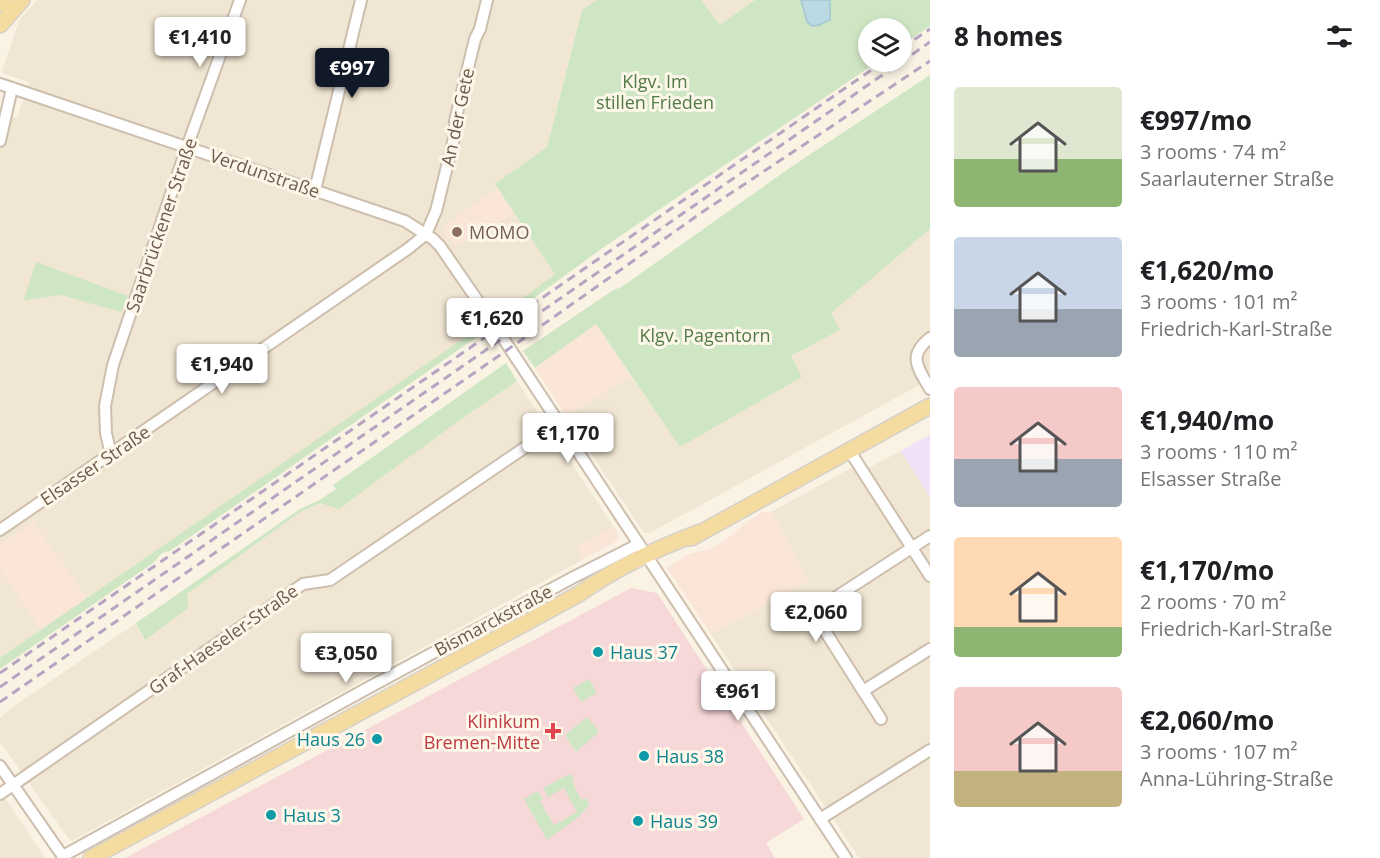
<!DOCTYPE html>
<html lang="en">
<head>
<meta charset="utf-8">
<style>
  body { margin:0; font-family:"Open Sans",sans-serif; background:#f2f2f2; color:#202124; height:100vh; display:flex; flex-direction:column; font-size:22px; white-space:nowrap }
  * { box-sizing:border-box; margin:0 }
  p { font-size:20px; color:#757577 }
  .icon { flex:none; width:33px; height:33px; fill:none; stroke:currentColor; stroke-width:2; stroke-linecap:round; stroke-linejoin:round }
  .map { position:relative; flex:1; overflow:hidden }
  .sheet { display:flex; flex-direction:column; background:#fff; width:450px }
  .sheet>* { flex:none }
  .buttons { position:absolute; left:858px; top:18px; display:grid; gap:12px }
  .buttons a { display:grid; place-items:center; width:54px; height:54px; border-radius:50%; background:#fff; box-shadow:0 3px 9px #0003; font-size:30px }
  .price { position:absolute; translate:-50% -51px; padding:0 14px; border-radius:6px; background:#fff; color:#222; font-size:20px; line-height:39px; filter:drop-shadow(0 2px 3px #0008) }
  .price::after { content:''; position:absolute; left:50%; top:36px; width:18px; height:14px; margin-left:-9px; background:inherit; clip-path:polygon(0 0,100% 0,50% 100%) }
  .price.active { background:#111827; color:#fff }
  ul { padding:0; list-style:none }
  li { display:flex; align-items:center; gap:18px; height:150px; padding:0 24px }
  li span { display:grid; place-items:center; flex:none; width:168px; height:120px; border-radius:6px; color:#555 }
  li>.icon { margin-inline-start:auto }
  span .icon { width:72px; height:72px; fill:#fffc; stroke-width:1 }
  li b { font-size:26px }
  h2 { display:flex; justify-content:space-between; align-items:center; height:72px; padding:0 24px; font-size:26px }
  main { display:flex; flex:1; min-height:0 }
  .map>svg:first-child { display:block }
  .residential { fill:#f1e6d3 }
  .commercial { fill:#fae5d8 }
  .education { fill:#f0e1f6 }
  .medical { fill:#f7d8d9 }
  .green { fill:#cfe6c4 }
  .water { fill:#bad9e2; stroke:#a1c7d3; stroke-width:1.5 }
  .lines { fill:none; stroke-linecap:round; stroke-linejoin:round }
  .minor-casing { stroke:#cdbeae; stroke-width:14 }
  .primary-casing { stroke:#d7d1cd; stroke-width:18 }
  .minor { stroke:#fff; stroke-width:10 }
  .primary { stroke:#f4dca1; stroke-width:15 }
  .rail { stroke:#b7a4c2; stroke-width:3; stroke-dasharray:9 6; stroke-linecap:butt }
  .education-dot { fill:#8d6e63; stroke:#fdf7ea; stroke-width:2 }
  .culture-dot { fill:#0f9aa8; stroke:#fdf7ea; stroke-width:2 }
  .health-dot { fill:#e0444e; stroke:#fdf7ea; stroke-width:2 }
  .labels { text-anchor:middle; dominant-baseline:central; stroke-width:6; stroke-linejoin:round; paint-order:stroke }
  .park-label { font-size:18px; fill:#537b47; stroke:#fdf7ea }
  .street-label { font-size:18px; fill:#705c4c; stroke:#fdf7ea }
  .education-label { font-size:18px; fill:#785e54; stroke:#fdf7ea; text-anchor:start }
  .culture-label { font-size:18px; fill:#0d838f; stroke:#fdf7ea; text-anchor:start }
  .health-label { font-size:18px; fill:#be3a42; stroke:#fdf7ea; text-anchor:end }
</style>
</head>
<body>
<main>
<div class="map">
<svg width="930" height="858" viewBox="0 0 930 858">
  <rect width="100%" height="100%" fill="#faf3e4"/>
  <g class="residential">
    <path d="M37,0H597L582,10L547,147L495,184L556,275L0,658V113L17,118L29,82L4,74L2,70L20,19Z"/>
    <path d="M701,0H755L720,25Z"/>
    <path d="M930,229V379L650,533H644L566,416L631,376L680,446L802,377L790,357L839,330L830,313Z"/>
    <path d="M517,381L613,526L577,548L582,560L72,841L68,838L0,742V718L11,708L136,623L144,640L187,594L300,512L320,502L450,427Z"/>
    <path d="M901,451L930,497V858H859L711,634L809,581L771,512L851,468L870,467Z"/>
    <path d="M0,790L37,846L45,858H0Z"/>
  </g>
  <g class="commercial">
    <path d="M497,188L514,212L480,237L477,232L455,247L445,232L448,223Z"/>
    <path d="M596,324L631,376L566,416L535,368Z"/>
    <path d="M762,512H771L809,581L711,634L667,568L689,554L712,548L728,538L747,522Z"/>
    <path d="M33,522L87,598L41,630L0,570V545Z"/>
    <path d="M613,526L619,536L617,541L582,560L576,548Z"/>
  </g>
  <path class="education" d="M930,434V497L901,451Z"/>
  <path class="medical" d="M631,588L657,593L804,819L766,843L775,858H125Z"/>
  <g class="green">
    <path d="M597,0H701L720,25L755,0H930V26L902,45V28H868V62H877L604,247L527,303L523,298L555,274L495,184L547,147L582,10Z"/>
    <path d="M930,75V229L831,313L840,330L791,356L802,377L680,447L596,324L535,368L523,351L615,289L620,288L794,165Z"/>
    <path d="M36,262L128,296L121,312L61,295L24,300Z"/>
    <path d="M480,327L484,332L170,551L162,553L153,563L0,669V658Z"/>
    <path d="M506,363L517,381L450,427L339,509L320,503L300,512L187,594L188,608L145,640L136,623L300,509L318,501L336,489L333,485Z"/>
    <path d="M589,679L597,693L581,702L573,688Z"/>
    <path d="M587,717L599,732L576,752L565,735Z"/>
    <path d="M569,774L572,775L574,779L572,781L581,800L587,798L589,805L580,816L547,840L524,799L538,791L543,799L540,801L554,825L577,812L564,788L548,797L543,788Z"/>
  </g>
  <path class="water" d="M801,0H830V20L819,25L812,26L807,22Z"/>
  <g class="lines">
    <defs>
      <g id="minor">
        <path d="M0,84L405,221L433,239L440,246L493,323L846,858"/>
        <path d="M0,141L12,88"/>
        <path d="M315,190L361,0"/>
        <path d="M930,338C907,356 918,368 930,389"/>
        <path d="M849,450L930,576"/>
        <path d="M111,455L106,433L105,406L113,365L187,147L240,0"/>
        <path d="M0,530L409,248L426,234L436,211L456,130L455,121L475,39L480,29L487,0"/>
        <path d="M930,536L813,612L863,691L930,649"/>
        <path d="M863,691L881,719"/>
        <path d="M0,766L64,858"/>
        <path d="M0,794L303,584L330,580L558,425"/>
        <path d="M820,819L930,750"/>
        <path d="M63,856L366,689L572,578L639,544"/>
      </g>
      <g id="primary">
        <path d="M0,3L3,0"/>
        <path d="M0,25L22,0"/>
        <path d="M691,538L930,406"/>
        <path d="M91,858L579,594C616,568 655,549 698,533"/>
      </g>
    </defs>
    <use href="#minor" class="minor-casing"/>
    <use href="#primary" class="primary-casing"/>
    <use href="#minor" class="minor"/>
    <use href="#primary" class="primary"/>
    <g class="rail">
      <path d="M902,48L930,29"/>
      <path d="M0,673L883,62"/>
      <path d="M0,687L930,42"/>
      <path d="M0,702L500,355L701,213L930,61"/>
    </g>
  </g>
  <circle class="education-dot" cx="457" cy="232" r="6"/>
  <g class="culture-dot">
    <circle cx="598" cy="652" r="6"/>
    <circle cx="377" cy="739" r="6"/>
    <circle cx="644" cy="756" r="6"/>
    <circle cx="271" cy="815" r="6"/>
    <circle cx="638" cy="821" r="6"/>
  </g>
  <path class="health-dot" d="M550 722h6v6h6v6h-6v6h-6v-6h-6v-6h6z"/>
  <g class="labels">
    <g class="park-label">
      <text x="655" y="81">Klgv. Im<tspan x="655" dy="21">stillen Frieden</tspan></text>
      <text x="705" y="335">Klgv. Pagentorn</text>
    </g>
    <g class="street-label">
      <text transform="translate(457 117) rotate(-78)">An der Gete</text>
      <text transform="translate(265 173) rotate(19)">Verdunstraße</text>
      <text transform="translate(161 225) rotate(-71)">Saarbrückener Straße</text>
      <text transform="translate(95 465) rotate(-34)">Elsasser Straße</text>
      <text transform="translate(493 620) rotate(-28)">Bismarckstraße</text>
      <text transform="translate(223 639) rotate(-35)">Graf-Haeseler-Straße</text>
    </g>
    <g class="education-label">
      <text x="469" y="232">MOMO</text>
    </g>
    <g class="culture-label">
      <text x="610" y="652">Haus 37</text>
      <text x="365" y="739" text-anchor="end">Haus 26</text>
      <text x="656" y="756">Haus 38</text>
      <text x="283" y="815">Haus 3</text>
      <text x="650" y="821">Haus 39</text>
    </g>
    <g class="health-label">
      <text x="540" y="721">Klinikum<tspan x="540" dy="21">Bremen-Mitte</tspan></text>
    </g>
  </g>
</svg>
<div class="buttons">
<a><svg class="icon" aria-label="layers" viewBox="0 0 24 24"><path d="M12 4l9 5-9 5-9-5zM3 14l9 5 9-5"/></svg></a>
</div>
<b class="price" style="left:200px;top:68px">€1,410</b>
<b class="price active" style="left:352px;top:99px">€997</b>
<b class="price" style="left:492px;top:349px">€1,620</b>
<b class="price" style="left:222px;top:395px">€1,940</b>
<b class="price" style="left:568px;top:464px">€1,170</b>
<b class="price" style="left:816px;top:643px">€2,060</b>
<b class="price" style="left:346px;top:684px">€3,050</b>
<b class="price" style="left:738px;top:722px">€961</b>
</div>
<section class="sheet">
<h2>8 homes<svg class="icon" aria-label="filters" viewBox="0 0 24 24"><path d="M4 7h16M4 17h16"/><circle cx="9" cy="7" r="2"/><circle cx="15" cy="17" r="2"/></svg></h2>
<ul>
<li><span style="background:linear-gradient(#dfe7d0 60%,#8fb573 0)"><svg class="icon" aria-label="home" viewBox="0 0 24 24"><path d="M3 11l9-7 9 7M6 9v11h12V9"/></svg></span><div><b>€997/mo</b><p>3 rooms · 74 m²</p><p>Saarlauterner Straße</p></div></li>
<li><span style="background:linear-gradient(#c9d6e8 60%,#9aa5b1 0)"><svg class="icon" aria-label="home" viewBox="0 0 24 24"><path d="M3 11l9-7 9 7M6 9v11h12V9"/></svg></span><div><b>€1,620/mo</b><p>3 rooms · 101 m²</p><p>Friedrich-Karl-Straße</p></div></li>
<li><span style="background:linear-gradient(#f6c9c9 60%,#9aa5b1 0)"><svg class="icon" aria-label="home" viewBox="0 0 24 24"><path d="M3 11l9-7 9 7M6 9v11h12V9"/></svg></span><div><b>€1,940/mo</b><p>3 rooms · 110 m²</p><p>Elsasser Straße</p></div></li>
<li><span style="background:linear-gradient(#ffd9b3 75%,#8fb573 0)"><svg class="icon" aria-label="home" viewBox="0 0 24 24"><path d="M3 11l9-7 9 7M6 9v11h12V9"/></svg></span><div><b>€1,170/mo</b><p>2 rooms · 70 m²</p><p>Friedrich-Karl-Straße</p></div></li>
<li><span style="background:linear-gradient(#f6c9c9 70%,#c2b280 0)"><svg class="icon" aria-label="home" viewBox="0 0 24 24"><path d="M3 11l9-7 9 7M6 9v11h12V9"/></svg></span><div><b>€2,060/mo</b><p>3 rooms · 107 m²</p><p>Anna-Lühring-Straße</p></div></li>
</ul>
</section>
</main>
</body>
</html>
